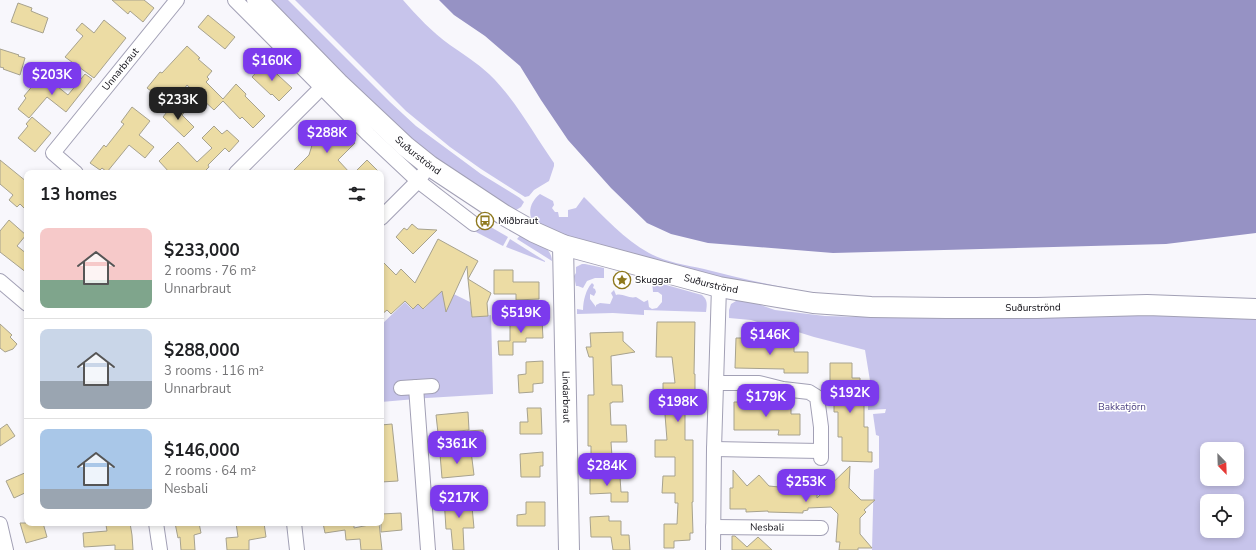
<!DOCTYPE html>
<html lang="en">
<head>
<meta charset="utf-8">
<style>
  body { margin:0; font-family:"Nunito Sans",sans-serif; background:#f2f2f2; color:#202124; height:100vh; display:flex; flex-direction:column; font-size:15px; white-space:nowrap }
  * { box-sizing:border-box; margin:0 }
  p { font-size:13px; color:#757577 }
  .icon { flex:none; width:22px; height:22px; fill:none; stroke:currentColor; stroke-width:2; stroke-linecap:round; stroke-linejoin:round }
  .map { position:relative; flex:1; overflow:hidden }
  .sheet { position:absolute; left:24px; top:170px; width:360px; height:356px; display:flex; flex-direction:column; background:#fff; border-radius:8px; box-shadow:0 2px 6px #0003 }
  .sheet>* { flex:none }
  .needle { width:26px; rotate:157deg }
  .buttons { position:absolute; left:1200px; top:442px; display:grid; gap:8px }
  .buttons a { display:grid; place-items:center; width:44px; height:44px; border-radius:8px; background:#fff; box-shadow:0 2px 6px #0003; font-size:20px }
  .price { position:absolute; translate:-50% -34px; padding:0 9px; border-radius:8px; background:#7c3aed; color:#fff; font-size:13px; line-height:26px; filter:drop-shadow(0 1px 2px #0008) }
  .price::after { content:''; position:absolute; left:50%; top:24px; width:12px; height:9px; margin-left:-6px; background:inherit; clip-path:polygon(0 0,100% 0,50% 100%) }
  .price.selected { background:#222; color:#fff }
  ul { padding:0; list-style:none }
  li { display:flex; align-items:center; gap:12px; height:100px; padding:0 16px }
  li+li { border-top:1px solid #e0e0e0 }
  li span { display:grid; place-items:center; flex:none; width:112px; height:80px; border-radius:8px; color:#555 }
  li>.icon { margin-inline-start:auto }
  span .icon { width:48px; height:48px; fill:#fffc; stroke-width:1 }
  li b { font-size:17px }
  h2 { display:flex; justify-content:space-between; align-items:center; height:48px; padding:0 16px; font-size:17px }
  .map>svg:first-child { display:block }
  .green { fill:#c7c4eb; fill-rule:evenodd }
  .water { fill:#9692c4 }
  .building { fill:#ecdca4; stroke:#a7a28e }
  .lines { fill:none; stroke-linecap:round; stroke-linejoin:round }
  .street-casing { stroke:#a2a0b5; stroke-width:16 }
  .secondary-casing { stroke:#a2a0b5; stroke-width:22 }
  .street { stroke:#fff; stroke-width:14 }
  .secondary { stroke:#fff; stroke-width:20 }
  .labels { text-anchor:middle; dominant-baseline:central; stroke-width:3; stroke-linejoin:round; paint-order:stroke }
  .street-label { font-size:10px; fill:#0e0d14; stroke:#fff }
  .poi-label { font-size:10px; fill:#0e0d14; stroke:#fff; text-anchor:start }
  .park-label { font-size:10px; fill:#4e4384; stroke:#fff }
</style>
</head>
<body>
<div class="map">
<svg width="1256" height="550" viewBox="0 0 1256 550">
  <rect width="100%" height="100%" fill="#f8f7fc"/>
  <g class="green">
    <path d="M266,0H288L390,102L416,126L481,174L520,198L524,202L521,207L513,212L406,139Z"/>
    <path d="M295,0H403C417,16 432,32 450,45C463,54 477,63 489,74C515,99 533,133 554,163V166L549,181L534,190L529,196L525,197L481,169L450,147L406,111Z"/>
    <path d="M540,194L553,201L554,205L552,208L555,212H558L559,217H568V210L576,208L584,197C604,217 624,239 649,253C665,262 686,265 704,269C732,276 760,283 788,288L787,293L582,245L533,222C527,212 531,201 540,194Z"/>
    <path d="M482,222L508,237L503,246L476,232Z"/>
    <path d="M522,233C534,240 551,245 552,261L517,239Z"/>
    <path d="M510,239L545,261V262L506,247Z"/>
    <path d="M582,264H585L604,268V278H595L587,281L583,288L578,286H576L574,276L576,273V267Z"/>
    <path d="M652,281L702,295C708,300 707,305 706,312L644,310V315L613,313L577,314V309L583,310C583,301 586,289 592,283L594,285L593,288L595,289L596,292L594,296L590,294V299L596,307V305L600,303L610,304L613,297L611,293L614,290L616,295C623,293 629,299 636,297L644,302L648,300L649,307L652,309L657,308L662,302V295L658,292H653Z"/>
    <path d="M429,282L470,302L472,317L491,315L493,394L427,398L381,402V325L405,302L412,309L418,304L424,309L436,296Z"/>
    <path d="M746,300L753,301L758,304L775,310L825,316L864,317L942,316L1112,311L1256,317V550H872L874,470L879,468V436L876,435L873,414L885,413L886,409L868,410V404L871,387L865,350L814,337L798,332L778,329L751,320L729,318V310L731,304L736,301ZM1207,449H1237V479H1207ZM1207,501H1237V531H1207Z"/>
  </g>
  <path class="water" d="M439,0H1256V233L1166,244L833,253L708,243L671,234L647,223L611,188L568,140L541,100L520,66L485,36L454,15Z"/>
  <g class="building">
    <path d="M112,0H144L154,8L143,22L130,11L128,14Z"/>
    <path d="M18,3L32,8L31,11L48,18L43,33L11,22Z"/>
    <path d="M208,15L235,37L225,49L198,27Z"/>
    <path d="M104,20L126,38L94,78L65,57L83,36L76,30L82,23L94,33Z"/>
    <path d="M187,46L200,58L198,59L212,71L207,77L209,79L206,82L223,99L236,84L246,94L245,96L265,116L253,128L242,117L240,119L223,101L214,110L187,85L171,106L147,88L160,72L162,73Z"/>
    <path d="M0,49L19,55L18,56L25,58L20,75L3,69L4,68L0,67Z"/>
    <path d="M265,63L292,88L279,101L272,94L271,95L252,77Z"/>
    <path d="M85,74L92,79L66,112L47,97L29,118L18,109L26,98L24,96L35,83L40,87L47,78L68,95Z"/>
    <path d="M173,104L184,113L182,115L194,127L184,137L163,117Z"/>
    <path d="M132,107L150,121L139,135L154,147L145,158L129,145L107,172L102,168L100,170L90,163L104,145L106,147L124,124L121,122Z"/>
    <path d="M32,117L51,133L35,152L18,138L28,126L26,124Z"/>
    <path d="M337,125L355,143L338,160L350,173H291L309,155L313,142L319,144Z"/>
    <path d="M214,126L222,134L227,130L239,141L229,152L225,148L208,165L209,167L205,171L208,173H170L159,161L178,142L197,162L212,148L202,138Z"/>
    <path d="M0,160L27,182V211L20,204L17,207L9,200L13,195L0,184Z"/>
    <path d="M367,160L380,173H354Z"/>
    <path d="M9,220L26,235L17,246L27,254V273L0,252V231Z"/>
    <path d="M412,224L418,229L437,230L413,254L396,237L404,228L407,230Z"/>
    <path d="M438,239L478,261L468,279L467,266L446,312L442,291L423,309L418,304L413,309L405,301L391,314L387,310L381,315V260L396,275L401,269L415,283Z"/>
    <path d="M494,270H513V282H539V299L516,300V294H494Z"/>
    <path d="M468,279L491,293L487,303L488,316L472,317Z"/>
    <path d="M510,320H542L543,338H526V342H513V355H499L498,341H510Z"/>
    <path d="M657,322H695L694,374H695V408L685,409V440H693V502H692L693,533H690V540L674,541V548H664V524H677L678,503H675V493H662L663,476H675V457H655V440H667L664,402H663V383H675L672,357H656Z"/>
    <path d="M0,324L12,335L10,337L17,344L13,349L5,352L0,348Z"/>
    <path d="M623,332V341L635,352L611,356L612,385H622L623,402H612V403H610L611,425H626L627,442H611L612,457L591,458V446H588V395H594L593,357H589L586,347H591L590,333Z"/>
    <path d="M736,338H770V343H794V352H808V373H784V369L735,368Z"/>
    <path d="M543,361V383L533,384V392L519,393L518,375L526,374V362Z"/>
    <path d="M830,363H852V378H860V402H864V427H868V452H872V462L842,461V437H838V412H834V387H830Z"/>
    <path d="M734,402H765V407H791V414H800V435H778L779,430H734Z"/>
    <path d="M527,408H541L542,434H520V422H528Z"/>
    <path d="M468,412L469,430L438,433L436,415Z"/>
    <path d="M7,424L15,436L0,446V429Z"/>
    <path d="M392,424L398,481L381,482V425Z"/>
    <path d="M483,430L484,442L468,443L467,431Z"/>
    <path d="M471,451L474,475L442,478L440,454Z"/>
    <path d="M543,452V466H540V477H521L520,454Z"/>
    <path d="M850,466L849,488L861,500H875L864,510L866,512L860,518V534L872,548H858V550H839L840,542H836L838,514L831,507L808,508V510L803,511V513L768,512V511L746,512V509H730V488H733V470L747,486L759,475L769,486L779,487L791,476L802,486L817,472V498Z"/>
    <path d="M592,471L604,472V477H620L621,492H628V502H611V493L590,494V472Z"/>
    <path d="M27,472V492L14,498L6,481Z"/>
    <path d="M471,496L474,528H463L464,550H453L451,529H446L444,498Z"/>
    <path d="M526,502H545V526H517V515L526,514Z"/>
    <path d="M401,513L402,530L381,532V514Z"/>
    <path d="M609,516V521H621V535H629L630,550H613L611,537H591L590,517Z"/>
    <path d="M20,523H43L47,537L26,543Z"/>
    <path d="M115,523H130L132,535L133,550H115V545L84,547L83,533L107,531L106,525Z"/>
    <path d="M175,523H199L201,533L194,535L195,550H181L180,537L178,538Z"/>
    <path d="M236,523H264L266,537L249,540V550H227L226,538L238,537Z"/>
    <path d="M323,523H354V528L379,523L382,550H361L360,539L346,540L345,530L325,533Z"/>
    <path d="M732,536H735L747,547L758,537L772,550H732Z"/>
  </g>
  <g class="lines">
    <defs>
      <g id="street">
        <path d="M235,0L369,135L418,181L474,224"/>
        <path id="s1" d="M76,173L53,153L177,0"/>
        <path d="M236,173L322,87"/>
        <path d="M381,218L418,181L423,174"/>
        <path d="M0,281L27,304"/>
        <path d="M716,383H759L783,389L809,392L817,397L821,427V458"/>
        <path d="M416,387L428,550"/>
        <path d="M401,388L432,386"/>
        <path d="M714,449L821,451"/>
        <path d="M156,523L160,550"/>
        <path d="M294,523L297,550"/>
        <path d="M0,524L6,550"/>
        <path id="s2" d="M713,527L821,528"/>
        <path d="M713,550L714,449L719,287"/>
      </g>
      <g id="secondary">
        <path id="s3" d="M257,0L338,83L405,146L430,166L504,215L534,232L563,245L719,287L813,303L871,307L946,308H1037L1147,305L1256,309"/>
        <path id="s4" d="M563,245L569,550"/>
      </g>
    </defs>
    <use href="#street" class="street-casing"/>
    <use href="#secondary" class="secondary-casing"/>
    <use href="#street" class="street"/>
    <use href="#secondary" class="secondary"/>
  </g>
  <defs>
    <symbol id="bus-ring" viewBox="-11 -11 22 22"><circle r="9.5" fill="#fff" stroke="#8e781d" stroke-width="1.5"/><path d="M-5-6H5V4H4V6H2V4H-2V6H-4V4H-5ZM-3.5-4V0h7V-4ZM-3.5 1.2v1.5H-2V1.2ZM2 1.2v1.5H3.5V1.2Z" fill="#8e781d"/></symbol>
    <symbol id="sight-ring" viewBox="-11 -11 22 22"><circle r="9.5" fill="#fff" stroke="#8e781d" stroke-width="1.5"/><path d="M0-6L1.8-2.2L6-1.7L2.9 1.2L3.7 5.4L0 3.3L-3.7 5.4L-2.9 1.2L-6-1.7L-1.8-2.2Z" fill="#8e781d"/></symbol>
  </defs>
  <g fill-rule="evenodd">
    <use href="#bus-ring" x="475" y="211" width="20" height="20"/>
    <use href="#sight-ring" x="612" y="270" width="20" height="20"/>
  </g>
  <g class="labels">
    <g class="street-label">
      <text stroke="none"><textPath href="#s1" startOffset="138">Unnarbraut</textPath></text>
      <text stroke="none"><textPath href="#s3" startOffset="224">Suðurströnd</textPath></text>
      <text stroke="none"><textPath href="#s3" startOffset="548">Suðurströnd</textPath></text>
      <text stroke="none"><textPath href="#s3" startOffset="872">Suðurströnd</textPath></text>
      <text stroke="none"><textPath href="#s4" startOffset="152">Lindarbraut</textPath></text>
      <text stroke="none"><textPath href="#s2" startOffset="54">Nesbali</textPath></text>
    </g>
    <g class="poi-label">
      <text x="498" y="221">Miðbraut</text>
      <text x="635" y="280">Skuggar</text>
    </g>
    <g class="park-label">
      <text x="1122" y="407">Bakkatjörn</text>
    </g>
  </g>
</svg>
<div class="buttons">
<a><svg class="needle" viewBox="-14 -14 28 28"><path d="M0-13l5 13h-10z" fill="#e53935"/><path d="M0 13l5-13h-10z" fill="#757577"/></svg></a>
<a><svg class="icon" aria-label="locate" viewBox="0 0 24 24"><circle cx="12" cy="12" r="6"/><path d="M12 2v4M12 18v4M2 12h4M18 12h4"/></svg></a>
</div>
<b class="price" style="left:272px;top:82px">$160K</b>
<b class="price" style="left:52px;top:96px">$203K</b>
<b class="price selected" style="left:178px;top:121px">$233K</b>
<b class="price" style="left:327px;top:154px">$288K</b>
<b class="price" style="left:521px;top:334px">$519K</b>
<b class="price" style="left:770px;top:356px">$146K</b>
<b class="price" style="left:850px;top:414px">$192K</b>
<b class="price" style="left:766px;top:418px">$179K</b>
<b class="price" style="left:678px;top:423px">$198K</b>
<b class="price" style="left:457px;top:465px">$361K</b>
<b class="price" style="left:607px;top:487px">$284K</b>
<b class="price" style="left:806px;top:503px">$253K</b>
<b class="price" style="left:459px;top:519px">$217K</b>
<section class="sheet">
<h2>13 homes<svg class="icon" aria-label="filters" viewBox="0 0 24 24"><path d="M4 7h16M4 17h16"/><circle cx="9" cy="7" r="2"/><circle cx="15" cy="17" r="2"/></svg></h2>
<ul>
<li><span style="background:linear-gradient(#f6c9c9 65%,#7fa58c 0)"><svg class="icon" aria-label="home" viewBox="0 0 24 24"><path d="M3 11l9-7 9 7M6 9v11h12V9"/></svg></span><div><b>$233,000</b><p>2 rooms · 76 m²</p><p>Unnarbraut</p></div></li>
<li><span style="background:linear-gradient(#c9d6e8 65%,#9aa5b1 0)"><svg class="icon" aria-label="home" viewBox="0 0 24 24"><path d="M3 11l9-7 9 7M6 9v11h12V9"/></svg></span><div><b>$288,000</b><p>3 rooms · 116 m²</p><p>Unnarbraut</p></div></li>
<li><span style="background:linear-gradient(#a9c7e8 75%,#9aa5b1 0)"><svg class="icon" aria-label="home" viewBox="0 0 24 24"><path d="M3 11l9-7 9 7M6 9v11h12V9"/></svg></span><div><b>$146,000</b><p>2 rooms · 64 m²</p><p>Nesbali</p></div></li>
</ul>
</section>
</div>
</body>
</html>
